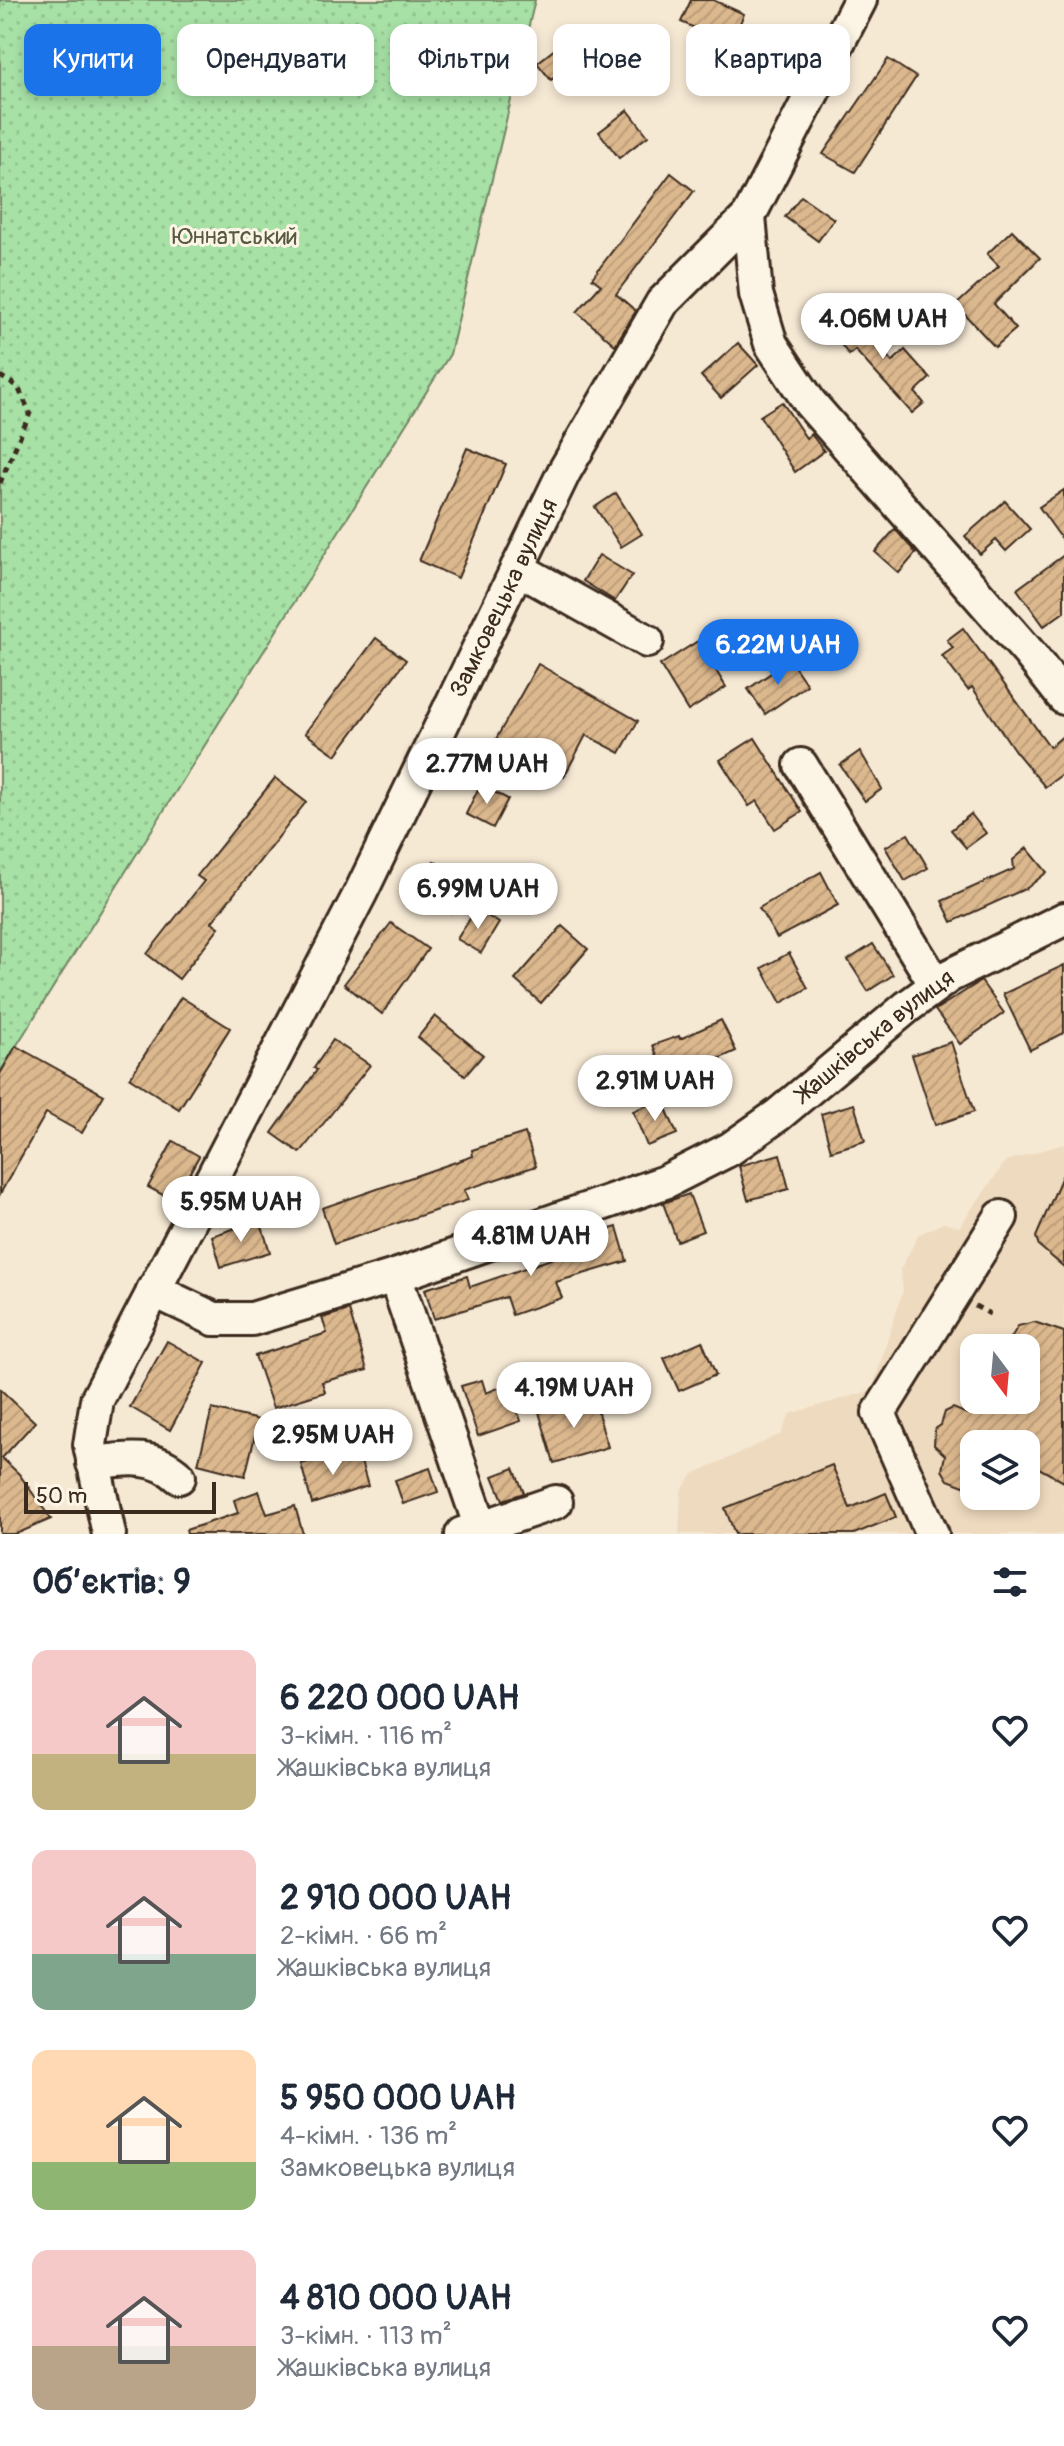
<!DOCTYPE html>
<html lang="uk">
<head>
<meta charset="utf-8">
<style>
  body { margin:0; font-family:Pangolin,sans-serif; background:#f6f6f7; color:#1f2937; height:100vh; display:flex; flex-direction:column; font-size:30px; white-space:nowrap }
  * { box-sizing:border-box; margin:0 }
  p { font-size:26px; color:#747a83 }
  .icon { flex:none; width:44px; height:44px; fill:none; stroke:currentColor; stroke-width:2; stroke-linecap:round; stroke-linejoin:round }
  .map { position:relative; height:1534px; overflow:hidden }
  .panel { display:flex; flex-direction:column; background:#fff; flex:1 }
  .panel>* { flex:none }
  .banner { position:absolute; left:24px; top:24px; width:1016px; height:72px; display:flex; gap:16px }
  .needle { width:52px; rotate:164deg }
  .fabs { position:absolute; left:960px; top:1334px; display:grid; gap:16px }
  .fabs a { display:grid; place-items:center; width:80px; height:80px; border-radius:16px; background:#fff; box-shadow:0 4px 12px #0003; font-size:40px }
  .scale { position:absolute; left:24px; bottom:20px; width:192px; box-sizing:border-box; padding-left:8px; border:4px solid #3b2a1e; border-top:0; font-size:22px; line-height:28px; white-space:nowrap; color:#3b2a1e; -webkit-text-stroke:6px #fcf5e5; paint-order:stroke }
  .price { position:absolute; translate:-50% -68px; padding:0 18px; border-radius:28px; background:#fff; color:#222; font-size:26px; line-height:52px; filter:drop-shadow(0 2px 4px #0008) }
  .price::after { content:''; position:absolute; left:50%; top:48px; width:24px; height:18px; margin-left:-12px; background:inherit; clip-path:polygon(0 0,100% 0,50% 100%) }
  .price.current { background:#1a73e8; color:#fff }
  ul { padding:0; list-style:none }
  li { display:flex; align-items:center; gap:24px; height:200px; padding:0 32px }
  li span { display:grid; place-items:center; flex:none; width:224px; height:160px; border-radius:16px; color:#555 }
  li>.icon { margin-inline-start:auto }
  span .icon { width:96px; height:96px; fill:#fffc; stroke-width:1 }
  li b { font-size:34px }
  h2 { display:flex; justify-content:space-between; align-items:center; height:96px; padding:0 32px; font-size:34px }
  .tag { padding:0 28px; border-radius:16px; background:#fff; box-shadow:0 4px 12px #0003; font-size:28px; line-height:72px }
  .tag.current { background:#1a73e8; color:#fff }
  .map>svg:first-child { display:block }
  .built { fill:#eedabf; fill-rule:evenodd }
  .park { fill:url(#park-dots); stroke:#718662; stroke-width:2 }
  .building { fill:url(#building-hatch); stroke:#3b2a1e; stroke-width:2 }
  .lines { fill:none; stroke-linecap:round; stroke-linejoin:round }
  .minor-casing { stroke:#3b2a1e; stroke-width:38 }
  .path { stroke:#3b2a1e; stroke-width:5; stroke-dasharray:6 6; stroke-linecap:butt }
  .minor { stroke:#fcf5e5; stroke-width:32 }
  .labels { text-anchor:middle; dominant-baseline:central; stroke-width:6; stroke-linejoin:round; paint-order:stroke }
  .park-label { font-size:24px; fill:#565840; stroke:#fcf5e5 }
  .street-label { font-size:24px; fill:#3b2a1e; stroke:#fcf5e5 }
</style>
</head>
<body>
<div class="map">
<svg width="1064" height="1534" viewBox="0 0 1064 1534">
  <defs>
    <pattern id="park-dots" width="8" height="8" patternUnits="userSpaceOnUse" patternTransform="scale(2)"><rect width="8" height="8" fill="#a7e1a6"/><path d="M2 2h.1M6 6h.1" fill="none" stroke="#91c18e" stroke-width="1.8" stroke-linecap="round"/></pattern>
    <pattern id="building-hatch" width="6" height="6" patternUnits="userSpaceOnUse" patternTransform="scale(2)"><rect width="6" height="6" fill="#dcb88e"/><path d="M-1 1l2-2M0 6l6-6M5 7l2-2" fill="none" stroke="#be9e7a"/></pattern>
  </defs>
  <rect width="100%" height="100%" fill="#f6e9d4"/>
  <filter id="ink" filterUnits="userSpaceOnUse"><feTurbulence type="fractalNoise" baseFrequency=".0125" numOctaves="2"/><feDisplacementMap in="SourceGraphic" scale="16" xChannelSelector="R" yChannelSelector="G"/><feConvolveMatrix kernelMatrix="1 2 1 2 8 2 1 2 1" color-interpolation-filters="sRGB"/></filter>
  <g filter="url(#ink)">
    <path class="built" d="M1064,1144V1534H679L681,1491L693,1474L781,1434L790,1414L872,1390L903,1290L900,1270L919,1234L944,1223L959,1227L1006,1161ZM974,1348H1026V1400H974ZM974,1444H1026V1496H974Z"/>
    <path class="park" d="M0,0H535L450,354L0,1072Z"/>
    <g class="building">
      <path d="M691,0H713L744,14L731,44L681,22Z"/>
      <path d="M803,24L821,34L812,52L792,41Z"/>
      <path d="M564,42L577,59L551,80L537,63Z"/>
      <path d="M888,59L916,77L855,172L823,154Z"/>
      <path d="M628,110L648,136L619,158L599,132Z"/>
      <path d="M671,173L694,191L616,294L636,311L615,345L577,312L601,285L592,278Z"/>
      <path d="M801,196L834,219L818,241L785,217Z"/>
      <path d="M1012,230L1040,258L994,304L1016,329L995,347L956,305L999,266L987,254Z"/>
      <path d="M854,312L892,362L905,350L930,378L915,392L924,403L912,413L855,350L849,355L830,330Z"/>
      <path d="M738,343L758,365L721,398L701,376Z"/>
      <path d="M782,402L806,438L811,434L824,451L795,472L760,416Z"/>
      <path d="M467,448L506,464L458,578L419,561Z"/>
      <path d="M1064,490V542L1039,507Z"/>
      <path d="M616,493L642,534L621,547L595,507Z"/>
      <path d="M1005,501L1030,529L1006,551L996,540L980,554L965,536Z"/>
      <path d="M895,529L916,553L899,573L875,552Z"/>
      <path d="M599,555L632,575L615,601L583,581Z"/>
      <path d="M1064,555V612L1044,626L1017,589Z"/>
      <path d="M963,628L1050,747L1064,735V773L1045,787L1015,751L972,687L968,690L942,656L953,648L947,640Z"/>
      <path d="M376,638L406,660L336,755L305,733Z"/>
      <path d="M698,641L726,687L688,711L660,665Z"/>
      <path d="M790,660L807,685L765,714L748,689Z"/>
      <path d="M538,664L638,721L620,753L586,735L564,777L496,739Z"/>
      <path d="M755,738L802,812L775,829L757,801L749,806L720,760Z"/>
      <path d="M860,751L882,789L865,801L840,765Z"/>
      <path d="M275,778L306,802L212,922L219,927L179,979L147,954L204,881L197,876Z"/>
      <path d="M480,785L508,799L493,828L466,814Z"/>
      <path d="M971,814L986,833L966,848L951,830Z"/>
      <path d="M908,834L928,868L905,881L885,847Z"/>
      <path d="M1027,848L1047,872L1027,888L952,922L942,901L1014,869L1013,860Z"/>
      <path d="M434,861L469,885L450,913L415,889Z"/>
      <path d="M821,872L838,905L777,938L759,908Z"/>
      <path d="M476,909L499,923L481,953L457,939Z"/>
      <path d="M391,923L428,949L382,1014L344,984Z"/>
      <path d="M562,926L588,949L541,1003L515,980Z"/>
      <path d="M873,944L893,975L868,991L848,960Z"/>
      <path d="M789,953L808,988L781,1003L762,968Z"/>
      <path d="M1064,965V1033L1030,1050L1003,994Z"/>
      <path d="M981,981L1004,1013L960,1044L935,1010Z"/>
      <path d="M181,997L230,1028L179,1109L130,1078Z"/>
      <path d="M435,1016L483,1055L465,1076L418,1037Z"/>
      <path d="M721,1020L736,1051L705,1065L703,1060L664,1074L653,1045L679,1036L680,1039Z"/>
      <path d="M333,1040L370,1065L300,1153L272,1133L317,1070L314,1068Z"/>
      <path d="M951,1042L974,1112L935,1125L912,1055Z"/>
      <path d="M16,1046L104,1095L82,1133L46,1113L0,1194V1074Z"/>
      <path d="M662,1099L677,1134L647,1146L633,1111Z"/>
      <path d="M854,1104L865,1141L831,1151L821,1114Z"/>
      <path d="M525,1133L536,1166L464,1190L468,1200L334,1244L322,1208L473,1156L472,1150Z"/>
      <path d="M173,1141L199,1156L174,1201L148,1187Z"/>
      <path d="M780,1154L789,1189L748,1200L739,1166Z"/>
      <path d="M1062,1176H1064V1267L1039,1246L1036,1237Z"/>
      <path d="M689,1194L703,1231L677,1241L663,1203Z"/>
      <path d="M260,1220L270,1252L221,1267L212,1236Z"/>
      <path d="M617,1227L627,1261L556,1282L562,1298L512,1315L506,1297L434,1319L425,1289L467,1276L470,1287L571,1252L568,1242Z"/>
      <path d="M349,1310L367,1370L322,1382L325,1392L273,1408L255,1356L327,1333L322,1318Z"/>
      <path d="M1034,1322L1064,1332V1482L1026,1461V1444H974V1490L948,1480L942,1470L945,1455L934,1445L935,1429L941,1425L945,1412L953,1408L967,1414L1026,1400V1348H1005L1018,1326Z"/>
      <path d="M167,1341L206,1363L170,1430L130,1407Z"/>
      <path d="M702,1341L716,1375L679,1391L664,1358Z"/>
      <path d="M482,1380L486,1393L508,1384L521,1421L478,1436L461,1386Z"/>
      <path d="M0,1389L35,1422L2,1458L19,1474L51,1519L16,1534H0Z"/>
      <path d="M593,1396L608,1447L554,1463L539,1412Z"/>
      <path d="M212,1409L259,1420L245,1476L198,1464Z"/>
      <path d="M345,1451L350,1462L360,1458L368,1486L312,1504L301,1464Z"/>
      <path d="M832,1465L850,1508L886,1493L896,1517L854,1534H735L725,1508Z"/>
      <path d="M430,1468L438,1492L403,1504L395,1480Z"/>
      <path d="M514,1468L524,1493L503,1500L493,1476Z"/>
      <path d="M259,1491L267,1514L295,1506L303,1534H187L186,1530L238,1513L234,1500Z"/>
    </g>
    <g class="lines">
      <defs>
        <g id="minor">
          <path d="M749,216L756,294L771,344L810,403L1029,653L1064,698"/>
          <path d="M517,568L647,641"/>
          <path d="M801,765L936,985"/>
          <path d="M395,1276L481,1528"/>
          <path id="s1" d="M153,1290L214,1319H252L395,1276L665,1182L730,1149L778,1115L907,1007L949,976L1064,919"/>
          <path d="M93,1463C124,1459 154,1453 179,1477"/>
          <path id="s2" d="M109,1534L90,1445L97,1400L361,892L564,472L662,303L749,216L860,0"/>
          <path d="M462,1534L556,1502"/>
          <path d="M932,1534L879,1413L1001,1217"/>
        </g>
      </defs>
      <use href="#minor" class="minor-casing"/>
      <g class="path">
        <path d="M0,376L18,387L30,413L0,483"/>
        <path d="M975,1306L990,1314"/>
      </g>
      <use href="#minor" class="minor"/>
    </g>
  </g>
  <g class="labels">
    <g class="park-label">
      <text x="235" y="236">Юннатський</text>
    </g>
    <g class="street-label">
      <text stroke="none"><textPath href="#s2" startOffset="1036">Замковецька вулиця</textPath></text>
      <text stroke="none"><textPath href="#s1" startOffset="798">Жашківська вулиця</textPath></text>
    </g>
  </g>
</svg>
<div class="fabs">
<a><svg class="needle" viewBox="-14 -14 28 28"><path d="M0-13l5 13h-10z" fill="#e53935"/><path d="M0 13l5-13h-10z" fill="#747a83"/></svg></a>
<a><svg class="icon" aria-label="layers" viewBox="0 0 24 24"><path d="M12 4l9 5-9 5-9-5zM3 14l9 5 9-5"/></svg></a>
</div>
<div class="scale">50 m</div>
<b class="price" style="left:883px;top:361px">4.06M UAH</b>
<b class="price current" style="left:778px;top:687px">6.22M UAH</b>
<b class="price" style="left:487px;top:806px">2.77M UAH</b>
<b class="price" style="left:478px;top:931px">6.99M UAH</b>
<b class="price" style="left:655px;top:1123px">2.91M UAH</b>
<b class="price" style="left:241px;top:1244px">5.95M UAH</b>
<b class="price" style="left:531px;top:1278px">4.81M UAH</b>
<b class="price" style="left:574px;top:1430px">4.19M UAH</b>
<b class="price" style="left:333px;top:1477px">2.95M UAH</b>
<div class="banner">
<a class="tag current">Купити</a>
<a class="tag">Орендувати</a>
<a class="tag">Фільтри</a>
<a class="tag">Нове</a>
<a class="tag">Квартира</a>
</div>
</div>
<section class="panel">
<h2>Об’єктів: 9<svg class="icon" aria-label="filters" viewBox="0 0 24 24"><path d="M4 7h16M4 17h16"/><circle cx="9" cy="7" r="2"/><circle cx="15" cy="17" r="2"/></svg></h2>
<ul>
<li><span style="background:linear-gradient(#f6c9c9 65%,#c2b280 0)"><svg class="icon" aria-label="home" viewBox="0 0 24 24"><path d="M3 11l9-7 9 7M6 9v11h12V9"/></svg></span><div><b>6 220 000 UAH</b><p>3-кімн. · 116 m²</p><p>Жашківська вулиця</p></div><svg class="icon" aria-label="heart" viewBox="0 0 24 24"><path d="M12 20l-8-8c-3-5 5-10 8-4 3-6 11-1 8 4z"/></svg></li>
<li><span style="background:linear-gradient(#f6c9c9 65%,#7fa58c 0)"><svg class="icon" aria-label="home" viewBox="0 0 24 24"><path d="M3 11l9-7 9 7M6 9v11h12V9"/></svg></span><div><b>2 910 000 UAH</b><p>2-кімн. · 66 m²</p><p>Жашківська вулиця</p></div><svg class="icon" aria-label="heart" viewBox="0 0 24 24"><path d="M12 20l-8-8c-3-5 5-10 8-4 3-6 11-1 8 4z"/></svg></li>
<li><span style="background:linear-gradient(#ffd9b3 70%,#8fb573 0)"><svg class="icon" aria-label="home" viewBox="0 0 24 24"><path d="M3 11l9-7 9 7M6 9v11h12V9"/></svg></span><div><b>5 950 000 UAH</b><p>4-кімн. · 136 m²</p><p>Замковецька вулиця</p></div><svg class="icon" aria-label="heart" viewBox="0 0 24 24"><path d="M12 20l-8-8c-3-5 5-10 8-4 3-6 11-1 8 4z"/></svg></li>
<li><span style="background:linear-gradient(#f6c9c9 60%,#b9a48a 0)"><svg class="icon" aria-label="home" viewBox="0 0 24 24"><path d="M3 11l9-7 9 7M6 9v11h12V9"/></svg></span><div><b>4 810 000 UAH</b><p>3-кімн. · 113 m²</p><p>Жашківська вулиця</p></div><svg class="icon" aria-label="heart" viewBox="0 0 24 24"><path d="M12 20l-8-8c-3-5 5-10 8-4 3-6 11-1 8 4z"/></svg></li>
</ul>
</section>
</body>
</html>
